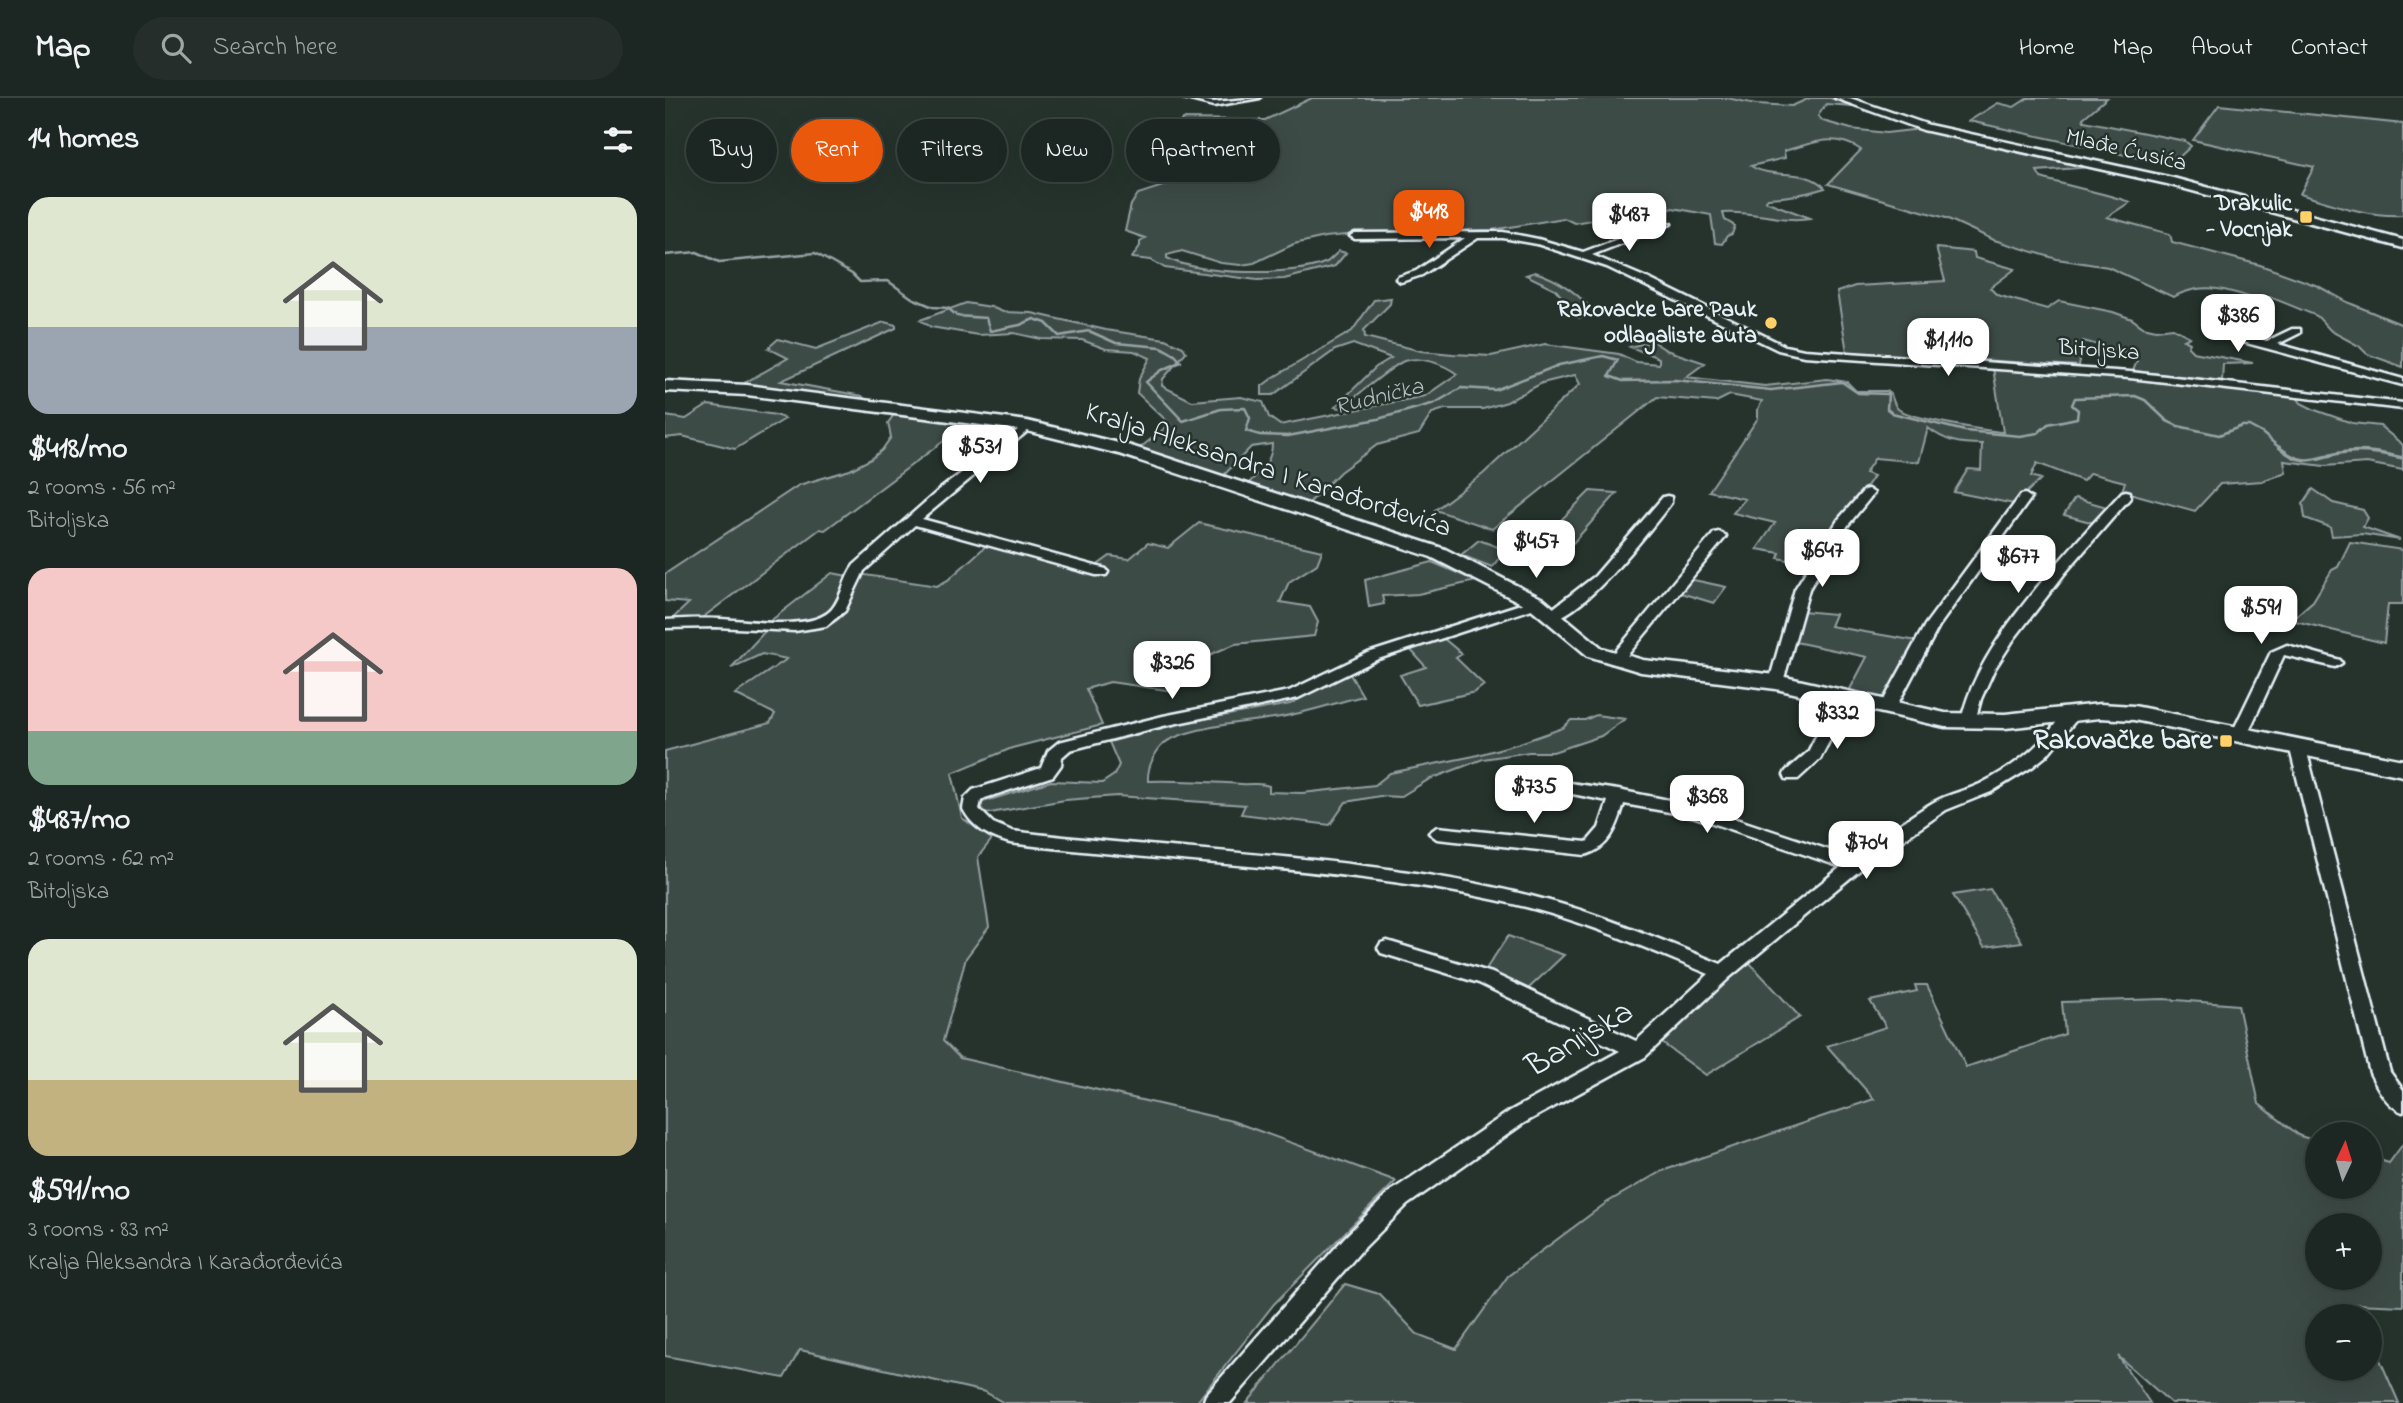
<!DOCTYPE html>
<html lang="en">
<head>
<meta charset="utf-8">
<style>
  body { margin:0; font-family:"Indie Flower",sans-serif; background:#252e2a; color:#f1f3f6; height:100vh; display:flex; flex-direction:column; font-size:26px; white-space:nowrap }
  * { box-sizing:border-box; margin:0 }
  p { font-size:23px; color:#a0a5a5 }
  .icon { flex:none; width:38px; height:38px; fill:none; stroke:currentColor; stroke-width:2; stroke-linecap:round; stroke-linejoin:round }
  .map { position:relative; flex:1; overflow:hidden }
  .details { display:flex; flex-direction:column; background:#1c2622; width:665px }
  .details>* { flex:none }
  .top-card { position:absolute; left:21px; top:21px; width:665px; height:63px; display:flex; gap:14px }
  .needle { width:46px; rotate:4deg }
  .fabs { position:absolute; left:1640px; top:1024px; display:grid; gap:14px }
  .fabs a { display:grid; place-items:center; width:77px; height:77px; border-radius:50%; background:#1c2622; box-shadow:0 7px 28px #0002,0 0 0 2px #3a4340; font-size:35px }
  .price { position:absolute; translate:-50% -60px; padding:0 16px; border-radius:14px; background:#fff; color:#222; font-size:23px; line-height:46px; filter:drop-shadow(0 2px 4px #0008) }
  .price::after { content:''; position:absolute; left:50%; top:42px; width:21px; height:16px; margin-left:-10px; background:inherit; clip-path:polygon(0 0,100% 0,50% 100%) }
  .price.on { background:#ea580c; color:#fff }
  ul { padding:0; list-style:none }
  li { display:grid; align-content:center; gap:14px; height:371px; padding:0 28px }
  li span { display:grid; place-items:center; height:217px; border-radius:21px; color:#555 }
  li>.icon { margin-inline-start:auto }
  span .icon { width:126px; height:126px; fill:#fffc; stroke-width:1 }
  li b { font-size:30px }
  h2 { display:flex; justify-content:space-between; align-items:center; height:84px; padding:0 28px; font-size:30px }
  .pill { padding:0 24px; border-radius:32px; background:#1c2622; box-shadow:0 7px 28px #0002,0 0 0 2px #3a4340; font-size:24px; line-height:63px }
  .pill.on { background:#ea580c; color:#fff }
  header { display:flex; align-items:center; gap:42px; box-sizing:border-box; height:98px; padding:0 35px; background:#1c2622; border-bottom:2px solid #3a4340 }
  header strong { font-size:33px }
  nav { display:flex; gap:38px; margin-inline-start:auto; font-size:24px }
  .search { width:490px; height:63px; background:#252e2a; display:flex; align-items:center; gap:18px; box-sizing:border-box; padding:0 24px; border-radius:38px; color:#a0a5a5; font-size:26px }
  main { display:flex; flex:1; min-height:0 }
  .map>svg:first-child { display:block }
  .green { fill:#3e4b47; stroke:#939ea0; stroke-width:2; fill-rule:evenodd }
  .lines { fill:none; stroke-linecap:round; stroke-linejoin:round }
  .stream-far1 { stroke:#98a3a5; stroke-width:2.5 }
  .stream { stroke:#98a3a5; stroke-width:3.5 }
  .street-casing { stroke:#e8f1f8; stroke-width:5 }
  .secondary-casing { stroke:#e8f1f8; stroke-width:5 }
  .street { fill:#26332d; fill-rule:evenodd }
  .secondary { fill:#26332d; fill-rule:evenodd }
  .poi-dot { fill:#ffd166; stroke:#26332d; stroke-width:2.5 }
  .labels { text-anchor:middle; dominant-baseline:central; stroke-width:5; stroke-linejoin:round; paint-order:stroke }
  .far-street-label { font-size:23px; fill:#e8f1f8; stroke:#26332d }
  .far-poi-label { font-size:23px; font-weight:bold; fill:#e8f1f8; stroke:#26332d; text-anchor:end }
  .far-water-label { font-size:24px; font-style:italic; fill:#b3bdc0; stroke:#26332d }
  .street-label { font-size:28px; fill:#e8f1f8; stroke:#26332d }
  .poi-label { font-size:28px; font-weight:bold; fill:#e8f1f8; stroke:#26332d; text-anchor:end }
  .near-street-label { font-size:33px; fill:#e8f1f8; stroke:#26332d }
</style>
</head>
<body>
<header>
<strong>Map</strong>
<div class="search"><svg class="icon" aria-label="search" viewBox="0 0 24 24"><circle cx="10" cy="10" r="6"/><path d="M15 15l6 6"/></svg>Search here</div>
<nav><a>Home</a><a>Map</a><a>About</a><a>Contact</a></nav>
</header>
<main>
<section class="details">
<h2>14 homes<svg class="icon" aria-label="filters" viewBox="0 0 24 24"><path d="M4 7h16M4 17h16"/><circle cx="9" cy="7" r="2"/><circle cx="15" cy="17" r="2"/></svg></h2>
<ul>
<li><span style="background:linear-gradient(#dfe7d0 60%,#9aa5b1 0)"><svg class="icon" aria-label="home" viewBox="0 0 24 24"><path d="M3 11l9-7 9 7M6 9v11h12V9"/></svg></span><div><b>$418/mo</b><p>2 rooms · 56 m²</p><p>Bitoljska</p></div></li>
<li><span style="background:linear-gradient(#f6c9c9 75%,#7fa58c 0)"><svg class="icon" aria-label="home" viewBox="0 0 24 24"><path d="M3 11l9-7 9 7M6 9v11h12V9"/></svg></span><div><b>$487/mo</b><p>2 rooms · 62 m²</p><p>Bitoljska</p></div></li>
<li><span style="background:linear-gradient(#dfe7d0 65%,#c2b280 0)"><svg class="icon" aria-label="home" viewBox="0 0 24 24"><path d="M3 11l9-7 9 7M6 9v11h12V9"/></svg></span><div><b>$591/mo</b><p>3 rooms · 83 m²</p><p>Kralja Aleksandra I Karađorđevića</p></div></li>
</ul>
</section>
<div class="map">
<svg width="1738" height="1305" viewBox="0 0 1738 1305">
  <rect width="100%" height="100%" fill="#26332d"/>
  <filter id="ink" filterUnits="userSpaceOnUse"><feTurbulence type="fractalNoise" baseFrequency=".0143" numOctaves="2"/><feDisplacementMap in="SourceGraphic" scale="14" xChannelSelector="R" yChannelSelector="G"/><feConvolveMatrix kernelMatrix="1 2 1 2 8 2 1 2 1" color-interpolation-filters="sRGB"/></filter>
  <g filter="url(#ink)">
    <g class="green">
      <path d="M647,0H1062L1091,6L1127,8L1145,0H1165L1188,8L1161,6L1153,18L1158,23L1186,31L1221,35L1256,31L1428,69L1372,73L1376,80C1406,89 1436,94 1465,104L1442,119L1505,136L1507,144L1595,167L1653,188L1682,204L1738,227V269L1702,256L1694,248L1666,233L1652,218L1605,199L1597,203C1565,193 1540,182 1508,199L1443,169L1392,161L1329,142L1281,120L1163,86L1196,52C1170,34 1148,45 1119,53L1120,60L1086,68C1108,82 1141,69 1160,90C1142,96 1123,99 1103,100L1100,103L1145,120C1116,125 1087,112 1058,115L1060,122L1070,128L1067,136L1062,138L1057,146L1050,145L1046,117L1008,110L973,119L967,115L909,125L899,120L827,132L703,135L660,139L629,146L589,165L576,167L556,165L517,153L502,157V160C534,177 628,179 662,164C666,161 671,156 674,153L681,155L670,168L619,181L592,182L500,170L486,162L467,160L475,148V143L480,140L460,133L466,107L473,96L541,74L544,59L530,50L505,45L517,21L600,22Z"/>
      <path d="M1363,0H1442L1418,20L1419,23L1520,43L1526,48L1506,67L1304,23L1333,5L1349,9Z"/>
      <path d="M1554,7L1738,26V117C1703,119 1668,106 1635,96L1649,69L1528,42Z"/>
      <path d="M1271,150L1309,154L1310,160L1350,171L1325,190L1332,197L1382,211L1394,203L1448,214L1467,221L1478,229L1491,232L1508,230L1525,239L1519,242L1525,245L1523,249L1528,254L1588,265L1558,266L1557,283L1468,273L1472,263L1464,255L1418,243L1414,268L1182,254L1172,194L1190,188L1280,183Z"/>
      <path d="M870,174C895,182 914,196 930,215L915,220L899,216L896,198L890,191L861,177Z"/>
      <path d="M726,200L725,206L699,232L700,239L756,253L788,256L826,258L880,246L954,256L971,264L994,266V260L965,249L987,243L1001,252L1040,265L1021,279L1100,288L1162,281L1182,284L1191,293H1222L1226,296C1228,302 1229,307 1233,311C1244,320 1321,333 1338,334L1328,270L1432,276L1630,296L1636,305L1650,312L1687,325L1715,328L1738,347V372L1702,365L1659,368L1619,363L1621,374L1597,383L1555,386L1530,413L1457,393L1460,384L1425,375L1418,383L1372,365L1366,378L1376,381L1349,406L1289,394L1303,371L1316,372L1317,346C1295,346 1281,344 1263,330L1254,364L1210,360L1200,375L1209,378L1146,467L1113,460L1115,455L1092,451L1110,425L1068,415L1080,401L1044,393L1093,320V311L1097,303L1065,297L1051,304L992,299L827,431L770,412L818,376L915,286L910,277L877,285L842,304L818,311H780L767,315L754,336L712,347L675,374L643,406L583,386C595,373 607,364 607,346L586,349L558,378L471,353L505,326L472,295L474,281L485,260L469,253L441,251L417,242L376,241L349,235L313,237L266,229L255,222L301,205L326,209L338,214L367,215L441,232L500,241L518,249L521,254L498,281L497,288L527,303L576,299L598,304L604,319L615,327L760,298L792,276C780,267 756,257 739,263C726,268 690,300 676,310L670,309L711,269L726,260L688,246L670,252L608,297H597V288L609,279L687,233L709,202Z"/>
      <path d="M219,224L231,227V230L116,283L197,298L200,301L197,304L76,287L123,260L103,250L113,241L151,251Z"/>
      <path d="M43,307L111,317L120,321L70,351L17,338L0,340V318L21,321Z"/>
      <path d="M230,315L304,324L160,432L155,431L37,520L6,522L24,505L0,503V476L134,387L185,372L206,361L217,352L226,339L223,325Z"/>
      <path d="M1648,391L1668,405L1698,412L1703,420L1698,429L1735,442L1697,436L1667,438L1665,429L1640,420L1638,406Z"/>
      <path d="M925,393L952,395L908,445L882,436Z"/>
      <path d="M1410,400L1442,409L1429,425L1399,417Z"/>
      <path d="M534,425L657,453L652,466L624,484L615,504L645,509L653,524L649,538L570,546L530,563L509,565L514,581L508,593L445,584L421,591L437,627L347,650L287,675L297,720L327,741L313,759L324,829L301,860L278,943L295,960L567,1023L731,1083L609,1206L531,1305H339L320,1294L135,1252L119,1280L0,1258V653L105,625L110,616L70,596L122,561L97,556L66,570L102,531C128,533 163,538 181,513C188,502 188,488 194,476L272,488L283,482L323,446L442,473L430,469L445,458L464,461L483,445L503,450Z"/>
      <path d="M814,442L841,452L827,469L796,457Z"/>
      <path d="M1685,444L1738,452V506H1723L1719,545L1626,522L1648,503L1667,472L1673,469Z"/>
      <path d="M767,464L811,483L753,496L717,498L719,506L704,509L700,482Z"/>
      <path d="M167,475L183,478C163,527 153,525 104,524Z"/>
      <path d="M1024,481L1061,489L1049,505L1012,494Z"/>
      <path d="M1137,513L1170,516L1165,528L1252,543L1218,605L1183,595L1202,559L1130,544Z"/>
      <path d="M778,540L797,556L791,560L819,587L810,594L753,607L735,577L761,569L744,550Z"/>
      <path d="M683,573L698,598C669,605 639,616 609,620C577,625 533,628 504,642C491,649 482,669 483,683C515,682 545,684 577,686C587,687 594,684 604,688V694L637,695L710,687L725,675L809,658L855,645L898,630L906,622H920L931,617L960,621L936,638L888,654H864L818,661L763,682L735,699L715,698L681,704L665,727L576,716L580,707L452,698L400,702L319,716L316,708L318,704L386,683L437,685L449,677L454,667L444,644L517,625L625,606Z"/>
      <path d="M1325,791L1357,844L1319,849L1288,797Z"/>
      <path d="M843,838L899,857L863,891L819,874Z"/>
      <path d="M1083,863L1135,919L1041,977L997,945Z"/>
      <path d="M1250,887H1262L1301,969L1400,936L1397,904L1499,901L1573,907L1594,1006L1635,1038L1652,1043V1088H1704L1705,1059L1724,1065L1738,1046V1208L1691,1206L1695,1218H1652V1270H1704L1705,1239L1734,1305H1506L1453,1258L1485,1305H582L680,1186L714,1196L752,1236L791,1251L843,1178L941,1105L997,1073L1209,1001L1162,948L1221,929L1205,903L1252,893ZM1652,1127H1704V1180H1652Z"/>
    </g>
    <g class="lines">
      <path class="stream-far1" d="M0,157L32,154L54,164L150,155L187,176L195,184L223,183L247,200L268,209L283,210L292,218L321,220L325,233L355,227L369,221L381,225L394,238L424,233L451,245L496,249L510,257L516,264L497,272L481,284L518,323L556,311L580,310L585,320L581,333L595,337L623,338L713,321L770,305L796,290L830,292L894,267L938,258L953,262L944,278L958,283L1010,282L1106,292L1177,284L1193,295L1223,296L1222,311L1227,315L1300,333L1355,338L1373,335L1383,326L1412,320L1413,312L1407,307L1410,300L1470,298L1480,302L1502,323L1513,328L1554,337L1577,328H1584L1597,335L1616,351"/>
      <path class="stream" d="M1614,349C1642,373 1652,357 1682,354C1701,352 1720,356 1738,360"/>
      <defs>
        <g id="street">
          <path d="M518,0L549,4L595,0L549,8Z"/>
          <path d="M998,124L1006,126L927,157L984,181L1120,248L1139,252L1465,274L1738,305V311L1465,280L1139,258L1113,252L942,169L872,146L838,140H813L757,177L736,184L731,181L733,179L751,173L800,140L690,141L685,138L690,135L838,134L873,141L918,154Z"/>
          <path d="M1552,231L1602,243L1627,231H1635V235L1613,246L1738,281V287L1548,236V232Z"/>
          <path d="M362,325L368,328L366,330L257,421L441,471L443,474L441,477H431L250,427L199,473L180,513L161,528L130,533L51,529L0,530V522C18,521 37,520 55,521C83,522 147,534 167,511C177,499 179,480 189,467L274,392Z"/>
          <path d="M1203,391L1209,395L1183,427L1144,491L1118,584L1111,589L1106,587L1104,584L1130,491L1173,422L1199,392Z"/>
          <path d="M1461,393L1465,394V400L1400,475L1349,541L1329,572L1316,601L1309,627H1299L1296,624C1311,545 1403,454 1457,394Z"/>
          <path d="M1360,396L1366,400L1274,528L1230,611L1227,614H1217L1214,611L1260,527L1356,397Z"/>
          <path d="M1002,398L1006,399V405C988,428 912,528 882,521L880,518L882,515L930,478L998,399Z"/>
          <path d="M1054,434L1061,438L1059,441L956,565H946L944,562L946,559L1049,435Z"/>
          <path d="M871,501L878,505L876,508L713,561L633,600L498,628L405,652L397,659L396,667L388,678L320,700L316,703L314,711L328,725L347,733C517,755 700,756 866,798C932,814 993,841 1056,866L1176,769L1027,718L959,706C952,729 945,750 920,757L772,741L764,735L772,729L922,744L934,730L943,703L892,693L890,689L892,685L898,684L953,692L1029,707L1188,760C1214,742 1241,720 1269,704C1283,696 1300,693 1315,686C1349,669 1381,645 1399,612H1409L1411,622L1382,657L1367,669L1326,694L1281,712L1196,771L1065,879L980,959L859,1025L742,1107L695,1154L565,1305H538L541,1297L679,1140L726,1093L845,1013L955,953L814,885L716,855L713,850L716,845L722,843L827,875L971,943L1044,876C985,852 927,826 865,810C696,768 518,767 345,745C324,739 308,730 298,711L300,700L308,692L376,670L383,653L394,644L498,618L624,593L703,555Z"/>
          <path d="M1622,547L1675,562L1677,565L1670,569L1619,557L1583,635L1575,640L1570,638L1567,635L1606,554Z"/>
          <path d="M1179,594L1187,599L1155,661L1133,681H1121L1119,677L1121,673L1143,654L1171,599Z"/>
          <path d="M1632,642L1640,647L1725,974L1738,992V1014C1722,1009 1712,989 1705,975L1624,647Z"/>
        </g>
        <g id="secondary">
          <path d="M1170,0H1185L1264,27L1508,80L1738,142V150L1502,86L1258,32Z"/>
          <path d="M0,283L82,287L362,323L466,348L780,451L878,501L937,550L978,562L1111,577L1280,615L1340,616L1435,606L1469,608L1738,662V678L1469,622L1435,620L1340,630L1280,629L1111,591L976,574L923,558L864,509L766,459L454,356L362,333L82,297L0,293Z"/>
        </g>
      </defs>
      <use href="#street" class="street-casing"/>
      <use href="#secondary" class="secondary-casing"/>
      <use href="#street" class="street"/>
      <use href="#secondary" class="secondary"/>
    </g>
  </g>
  <g class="poi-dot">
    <rect x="1634" y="112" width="14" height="14" rx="3.5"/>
    <circle cx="1106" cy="225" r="7"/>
    <rect x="1554" y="636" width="14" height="14" rx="3.5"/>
  </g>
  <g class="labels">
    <g class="far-street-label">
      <text transform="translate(1461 53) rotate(13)">Mlađe Ćusića</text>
      <text transform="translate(1434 253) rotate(4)">Bitoljska</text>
    </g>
    <g class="far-poi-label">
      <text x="1627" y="106">Drakulic<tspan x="1627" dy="26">- Vocnjak</tspan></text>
      <text x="1092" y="212">Rakovacke bare Pauk<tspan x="1092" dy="26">odlagaliste auta</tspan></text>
    </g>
    <g class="far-water-label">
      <text transform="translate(714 300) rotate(-14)">Rudnička</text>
    </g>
    <g class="street-label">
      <text transform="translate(603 373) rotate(18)">Kralja Aleksandra I Karađorđevića</text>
    </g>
    <g class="poi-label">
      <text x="1547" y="643">Rakovačke bare</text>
    </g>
    <g class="near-street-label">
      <text transform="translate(915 942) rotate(-31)">Banijska</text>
    </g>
  </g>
</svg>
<div class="fabs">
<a><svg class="needle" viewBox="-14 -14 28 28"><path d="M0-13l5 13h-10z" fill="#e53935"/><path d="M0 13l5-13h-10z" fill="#a0a5a5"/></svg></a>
<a>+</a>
<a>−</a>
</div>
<b class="price on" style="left:764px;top:152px">$418</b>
<b class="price" style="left:964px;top:155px">$487</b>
<b class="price" style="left:1573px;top:256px">$386</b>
<b class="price" style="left:1283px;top:280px">$1,110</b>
<b class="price" style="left:315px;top:387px">$531</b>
<b class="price" style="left:871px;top:482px">$457</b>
<b class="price" style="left:1157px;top:491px">$647</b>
<b class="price" style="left:1353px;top:497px">$677</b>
<b class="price" style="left:1596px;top:548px">$591</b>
<b class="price" style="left:507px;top:603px">$326</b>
<b class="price" style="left:1172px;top:653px">$332</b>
<b class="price" style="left:869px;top:727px">$735</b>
<b class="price" style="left:1042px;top:737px">$368</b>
<b class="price" style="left:1201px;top:783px">$704</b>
<div class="top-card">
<a class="pill">Buy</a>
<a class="pill on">Rent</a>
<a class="pill">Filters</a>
<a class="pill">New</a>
<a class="pill">Apartment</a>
</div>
</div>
</main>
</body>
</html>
